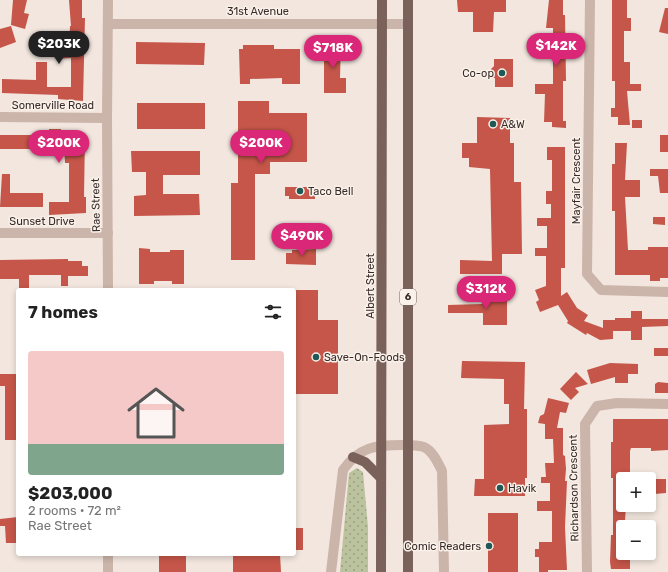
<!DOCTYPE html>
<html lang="en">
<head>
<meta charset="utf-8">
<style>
  body { margin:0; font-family:Rubik,sans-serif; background:#f6f6f6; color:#222; height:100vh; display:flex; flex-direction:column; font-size:15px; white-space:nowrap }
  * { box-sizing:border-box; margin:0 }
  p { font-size:13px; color:#767676 }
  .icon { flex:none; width:22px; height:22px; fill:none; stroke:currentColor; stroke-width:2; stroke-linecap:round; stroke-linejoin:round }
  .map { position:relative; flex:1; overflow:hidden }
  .details { position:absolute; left:16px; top:288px; width:280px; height:268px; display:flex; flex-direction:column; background:#fff; border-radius:4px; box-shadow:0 2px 6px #0003 }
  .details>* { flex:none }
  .tools { position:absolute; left:616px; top:472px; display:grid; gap:8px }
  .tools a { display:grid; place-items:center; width:40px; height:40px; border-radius:4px; background:#fff; box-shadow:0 2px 6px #0003; font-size:20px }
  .price { position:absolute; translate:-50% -34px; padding:0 9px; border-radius:14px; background:#db2777; color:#fff; font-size:13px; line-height:26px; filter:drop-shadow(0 1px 2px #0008) }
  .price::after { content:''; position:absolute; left:50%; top:24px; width:12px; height:9px; margin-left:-6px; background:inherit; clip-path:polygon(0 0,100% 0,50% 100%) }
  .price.selected { background:#222; color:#fff }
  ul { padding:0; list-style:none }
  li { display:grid; align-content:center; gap:8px; height:212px; padding:0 12px }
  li+li { border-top:1px solid #e0e0e0 }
  li span { display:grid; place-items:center; height:124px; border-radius:4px; color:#555 }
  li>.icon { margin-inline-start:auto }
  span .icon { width:72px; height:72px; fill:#fffc; stroke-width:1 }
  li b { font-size:17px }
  h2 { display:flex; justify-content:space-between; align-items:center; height:48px; padding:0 12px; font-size:17px }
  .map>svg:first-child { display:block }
  .grass { fill:url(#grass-dots) }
  .building { fill:#c55649 }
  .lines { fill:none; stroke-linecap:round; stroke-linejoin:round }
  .minor { stroke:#cbb4a9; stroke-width:10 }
  .major { stroke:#7a615a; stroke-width:10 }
  .poi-dot { fill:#1f5955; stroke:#faf1ea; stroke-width:1.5 }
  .labels { text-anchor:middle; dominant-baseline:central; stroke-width:3; stroke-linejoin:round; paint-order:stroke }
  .shield { fill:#faf1ea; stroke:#726763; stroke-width:1 }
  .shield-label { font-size:10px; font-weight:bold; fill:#382c29 }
  .street-label { font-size:11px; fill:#382c29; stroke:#faf1ea }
  .poi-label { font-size:11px; fill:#382c29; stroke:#faf1ea; text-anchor:start }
</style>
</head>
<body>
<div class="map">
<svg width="668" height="572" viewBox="0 0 668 572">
  <defs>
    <pattern id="grass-dots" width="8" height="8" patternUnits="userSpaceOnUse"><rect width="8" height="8" fill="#bbc29e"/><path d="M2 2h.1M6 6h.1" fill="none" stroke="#999e81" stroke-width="1.8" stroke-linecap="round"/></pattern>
  </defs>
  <rect width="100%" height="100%" fill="#f2e6de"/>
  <path class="grass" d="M357,468L363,472L368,527V572H340L349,473Z"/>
  <g class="building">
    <path d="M13,0H27L24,13L29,14L25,29L11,25Z"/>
    <path d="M69,0H82V18H85L83,101L58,99V95L2,93V79L36,80V62H47V87H71V58L57,59V50H69L70,26H71Z"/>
    <path d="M457,0H506V12H494L493,32H473V12H458Z"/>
    <path d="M549,0H563V15H565L566,81H563V121H566V128L552,127V122H544L545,94H535V84H553V28H546Z"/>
    <path d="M612,0H627V18H631V31H624V62H630V84H641V91H627L630,125H618V117H611V108H615V81H612Z"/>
    <path d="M665,8H668V34L659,32Z"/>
    <path d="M11,26L16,42L0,48V29Z"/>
    <path d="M324,41H341L340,78H346V93H324Z"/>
    <path d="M136,42L205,43L204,65L136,64Z"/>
    <path d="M243,45H274V49H300V84H282V78L250,79V84H240L239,49H243Z"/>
    <path d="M494,59H513V87H495V78L491,77V69L494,66Z"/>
    <path d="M238,101H269V113H307V162H270V174H255V260H231V183H238Z"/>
    <rect x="137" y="103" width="68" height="26"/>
    <path d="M477,117L510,118V143H514V182H521L522,254H502V274H460V260L492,261L490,169L469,167V158H462V143H477Z"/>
    <rect x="632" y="120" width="10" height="8"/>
    <path d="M49,129H61V134H85L84,197H86V213L49,215V202H69V163H65L64,144H43V149H0V135H49Z"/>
    <rect x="660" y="135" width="8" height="17"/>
    <path d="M615,143H627L625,180H640V197H625L628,250H648V247H668V278H660V281H650V275H615V211H612V164H615Z"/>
    <path d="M547,147H565V268H561V296L567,292L577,308L588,315L584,321L603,328V320H615V318H631V311H642V319H668V326L642,327V340H631V331H613V339L600,340L587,333L586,335L567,323L568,321L558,305L540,312L536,302L539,300L535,290L546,286V256H535V248H547V226H537V218H551V204H546V191H552V160H547Z"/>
    <path d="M131,151H200V175H163V194H199L200,215L134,216V196L146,195V172H132Z"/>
    <path d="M650,169H668V193H660L658,176H650Z"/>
    <path d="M2,174H10V193H43V207H0Z"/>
    <path d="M285,187H315V199H289V196H285Z"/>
    <path d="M653,217H665V225L653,224Z"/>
    <path d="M139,248L150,249V252H170V250H184V284H172V281H154V284H139Z"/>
    <path d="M316,249V265L286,264V253H292V250Z"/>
    <path d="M68,259V261H82V266H88V276H68V286H61V275H29V290H19V279H0V260Z"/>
    <path d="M294,290H318V320H338V394H294Z"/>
    <path d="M507,297V325H483V313H448V305L482,304V298Z"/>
    <rect x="654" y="348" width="14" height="8"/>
    <path d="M462,361L525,362L524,409H527V478H525V496H474L475,479H484V425L509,424V404H504V379L461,378Z"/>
    <path d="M610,363L638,364V374H628V383H615V377L591,384L587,370Z"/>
    <path d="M576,372L588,384L575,388L579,392L571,400L560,389Z"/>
    <path d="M0,374H18V440H5V386H0Z"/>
    <path d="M658,382L668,383V393H655V384Z"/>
    <path d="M548,398L569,403L566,413L560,412L557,428H563V455L565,456L566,469L565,481H567L565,527L567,570H548V572H539V557H535V549H539V542H552V511H537V501H550V483H541V477H546L545,463H554L553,439H545V424L538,423L540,416L544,414Z"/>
    <path d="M613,419H668V450L651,451V448H631L630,451V477L623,479V505H626L623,553V556H630V569H611L610,562L611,535H613V478H611V442H613Z"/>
    <path d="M654,479H666V493L655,494Z"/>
    <rect x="488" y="513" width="30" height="59"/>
    <path d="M18,517V543H6L5,526H0V519Z"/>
    <rect x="294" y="528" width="9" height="22"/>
    <rect x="159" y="554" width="27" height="18"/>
    <path d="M233,554H280L281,572H233Z"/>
  </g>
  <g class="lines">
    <g class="minor">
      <path d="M590,0L587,274L601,290L668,292"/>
      <path d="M108,24H408"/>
      <path d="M0,117L107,118"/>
      <path d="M0,233H108"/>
      <path d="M108,290L107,118L108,0"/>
      <path d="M108,554V572"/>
      <path d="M331,572L343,470C359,447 375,445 402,445C408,445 418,445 424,447C433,451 438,463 442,471L444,572"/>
      <path d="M587,572L585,424L597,406L617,403L668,404"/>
    </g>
    <g class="major">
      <path d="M408,0V572"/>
      <path d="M353,457L365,462L381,478"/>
      <path d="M381,572L382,0"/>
    </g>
  </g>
  <g class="poi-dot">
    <circle cx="502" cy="73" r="4"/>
    <circle cx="493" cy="124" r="4"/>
    <circle cx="300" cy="191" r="4"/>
    <circle cx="316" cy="357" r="4"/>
    <circle cx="500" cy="488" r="4"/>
    <circle cx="489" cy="546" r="4"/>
  </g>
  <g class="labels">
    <rect class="shield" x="400" y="289" width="16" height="16" rx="3"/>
    <g class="shield-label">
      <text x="408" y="297">6</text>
    </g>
    <g class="street-label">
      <text x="258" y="11">31st Avenue</text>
      <text x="53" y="105">Somerville Road</text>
      <text transform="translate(576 181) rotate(-90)">Mayfair Crescent</text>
      <text transform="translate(96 205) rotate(-91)">Rae Street</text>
      <text x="42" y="221">Sunset Drive</text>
      <text transform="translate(370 286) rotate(-90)">Albert Street</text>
      <text transform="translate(574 488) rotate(-91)">Richardson Crescent</text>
    </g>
    <g class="poi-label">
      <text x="494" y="73" text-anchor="end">Co-op</text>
      <text x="501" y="124">A&amp;W</text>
      <text x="308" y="191">Taco Bell</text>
      <text x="324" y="357">Save-On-Foods</text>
      <text x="508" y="488">Havik</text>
      <text x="481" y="546" text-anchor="end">Comic Readers</text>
    </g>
  </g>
</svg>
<div class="tools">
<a>+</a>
<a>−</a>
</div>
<b class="price selected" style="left:59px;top:65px">$203K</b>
<b class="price" style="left:556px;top:67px">$142K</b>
<b class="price" style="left:333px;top:69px">$718K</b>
<b class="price" style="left:59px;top:164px">$200K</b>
<b class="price" style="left:261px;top:164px">$200K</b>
<b class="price" style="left:302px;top:257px">$490K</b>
<b class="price" style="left:486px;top:310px">$312K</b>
<section class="details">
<h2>7 homes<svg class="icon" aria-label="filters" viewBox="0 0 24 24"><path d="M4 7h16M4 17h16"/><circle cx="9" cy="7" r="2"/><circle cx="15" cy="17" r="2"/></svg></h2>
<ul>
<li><span style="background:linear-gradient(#f6c9c9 75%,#7fa58c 0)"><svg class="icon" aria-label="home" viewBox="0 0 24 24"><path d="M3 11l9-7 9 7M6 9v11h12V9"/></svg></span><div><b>$203,000</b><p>2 rooms · 72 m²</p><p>Rae Street</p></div></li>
</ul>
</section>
</div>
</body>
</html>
